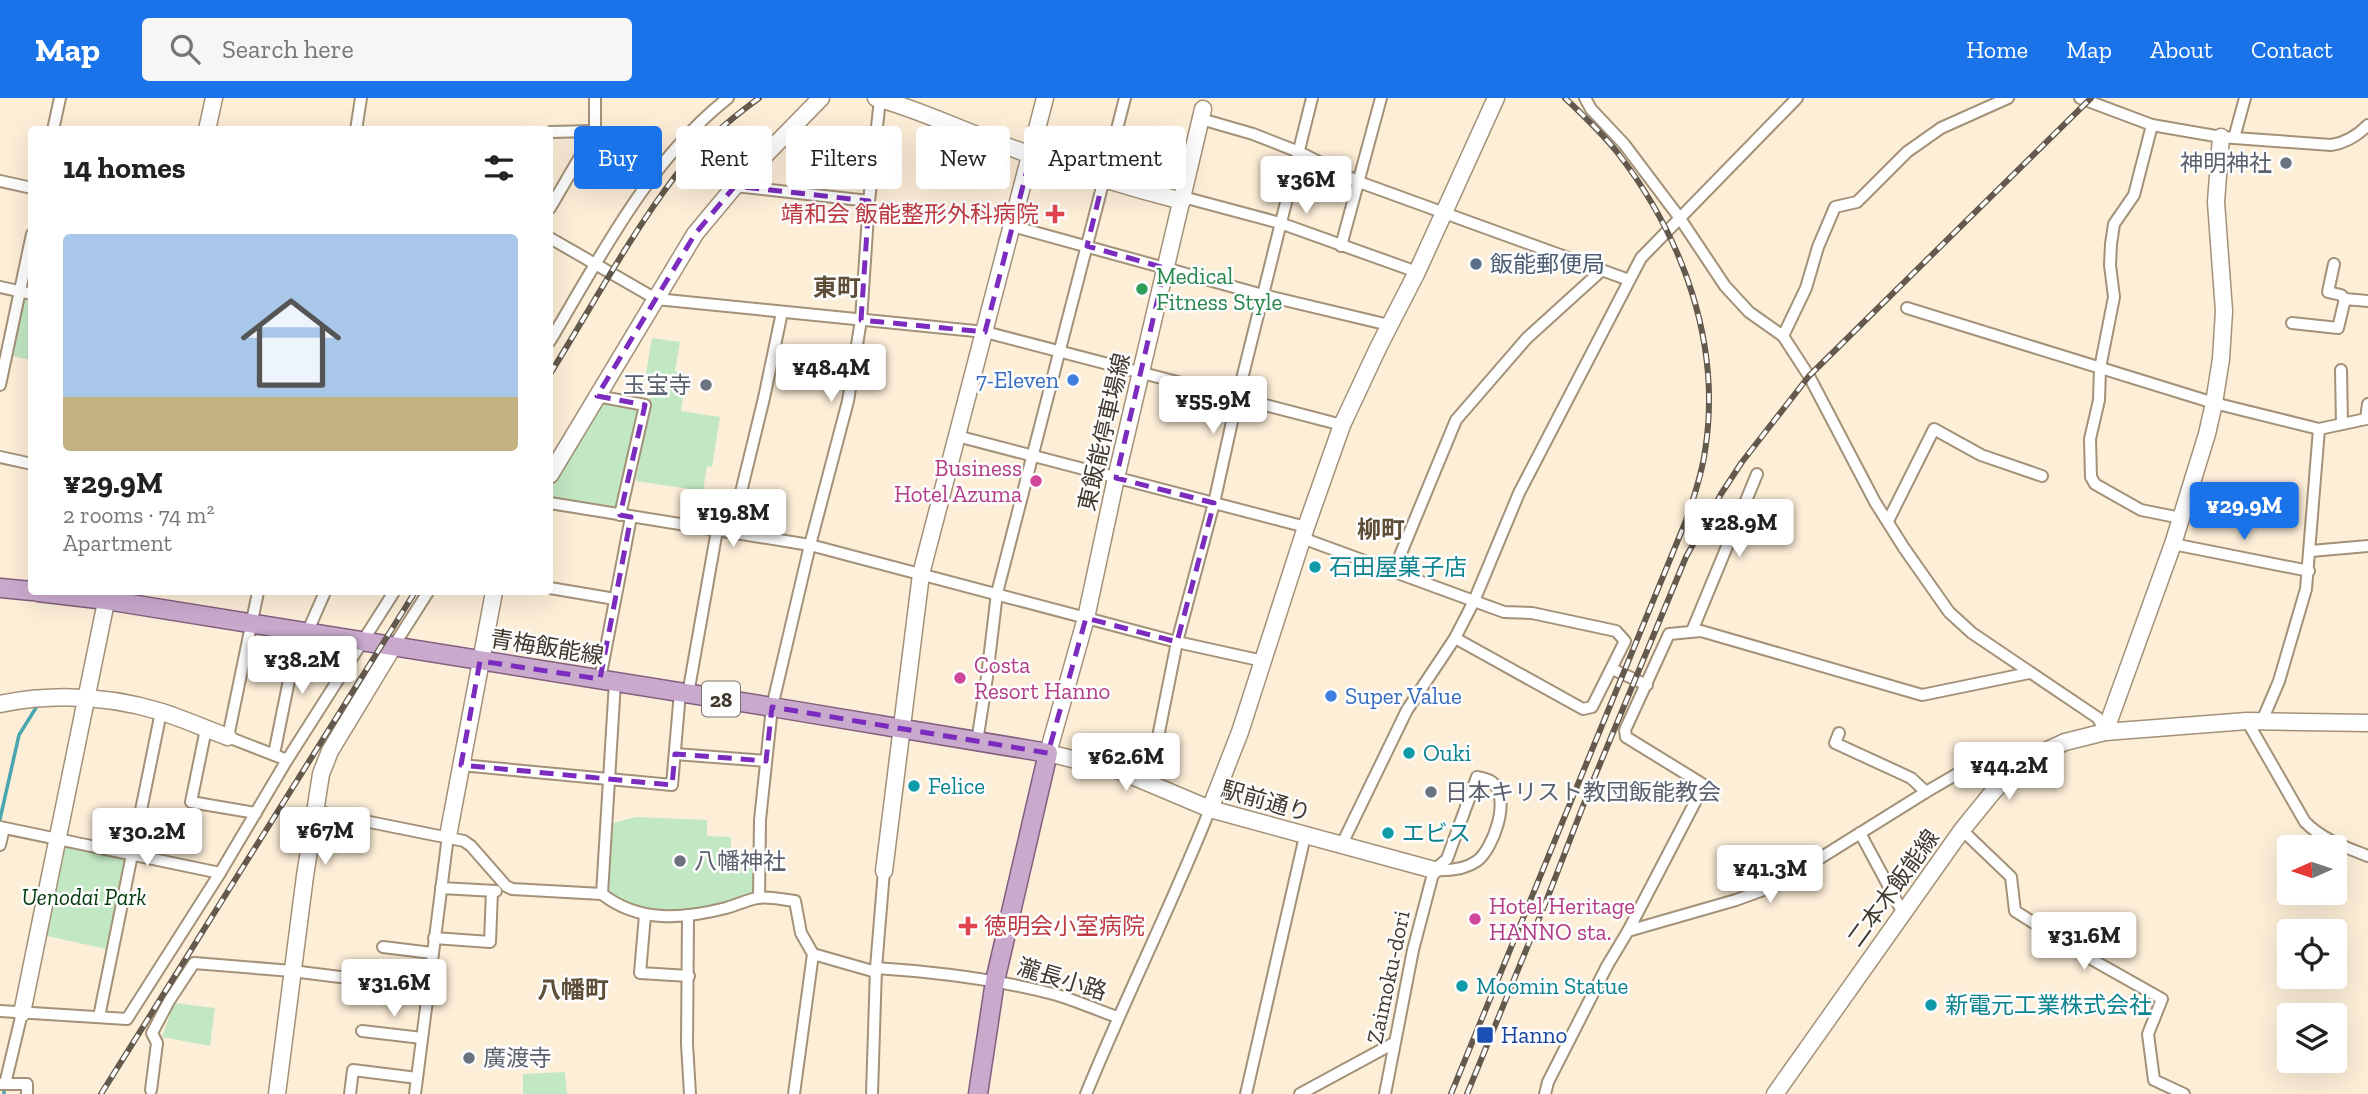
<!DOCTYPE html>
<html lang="en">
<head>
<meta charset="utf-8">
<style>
  body { margin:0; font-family:"Zilla Slab","Noto Sans JP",serif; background:#f6f6f6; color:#222; height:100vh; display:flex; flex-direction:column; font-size:26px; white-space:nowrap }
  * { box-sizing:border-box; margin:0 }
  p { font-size:23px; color:#767676 }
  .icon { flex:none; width:38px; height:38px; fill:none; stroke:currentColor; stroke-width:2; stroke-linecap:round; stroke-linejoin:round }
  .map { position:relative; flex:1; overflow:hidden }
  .side { position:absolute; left:28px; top:28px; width:525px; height:469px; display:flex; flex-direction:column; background:#fff; border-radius:7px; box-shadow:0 7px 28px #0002 }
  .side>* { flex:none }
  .hud { position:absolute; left:574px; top:28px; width:665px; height:63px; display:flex; gap:14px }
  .needle { width:46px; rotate:267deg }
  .fabs { position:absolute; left:2277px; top:737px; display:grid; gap:14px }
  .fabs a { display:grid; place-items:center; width:70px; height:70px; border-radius:7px; background:#fff; box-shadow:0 7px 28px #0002; font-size:35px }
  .price { position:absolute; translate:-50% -60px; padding:0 16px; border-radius:7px; background:#fff; color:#222; font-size:23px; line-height:46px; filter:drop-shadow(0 2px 4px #0008) }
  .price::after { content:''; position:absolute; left:50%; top:42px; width:21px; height:16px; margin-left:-10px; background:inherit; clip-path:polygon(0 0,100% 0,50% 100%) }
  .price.selected { background:#1a73e8; color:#fff }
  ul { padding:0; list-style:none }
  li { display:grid; align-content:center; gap:14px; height:371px; padding:0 35px }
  li span { display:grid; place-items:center; height:217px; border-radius:7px; color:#555 }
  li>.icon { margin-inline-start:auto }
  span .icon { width:126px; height:126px; fill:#fffc; stroke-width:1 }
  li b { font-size:30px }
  h2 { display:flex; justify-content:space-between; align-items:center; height:84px; padding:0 35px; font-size:30px }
  .pill { padding:0 24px; border-radius:7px; background:#fff; box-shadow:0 7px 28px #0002; font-size:24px; line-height:63px }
  .pill.selected { background:#1a73e8; color:#fff }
  header { display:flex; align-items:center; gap:42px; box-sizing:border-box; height:98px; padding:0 35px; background:#1a73e8; color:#fff }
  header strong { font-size:33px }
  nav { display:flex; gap:38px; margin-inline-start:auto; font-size:24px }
  .search { width:490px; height:63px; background:#f6f6f6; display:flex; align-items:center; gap:18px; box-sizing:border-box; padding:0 24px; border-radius:7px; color:#767676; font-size:26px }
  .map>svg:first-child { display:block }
  .green { fill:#c2e7c3 }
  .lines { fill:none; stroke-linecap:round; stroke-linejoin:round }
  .stream { stroke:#4aa6b0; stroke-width:3.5 }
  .street-casing { stroke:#a39178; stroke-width:14 }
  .secondary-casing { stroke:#a39178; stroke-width:19 }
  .primary-casing { stroke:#825e7f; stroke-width:21 }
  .street { stroke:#fff; stroke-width:10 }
  .secondary { stroke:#fff; stroke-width:16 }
  .primary { stroke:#c9aacd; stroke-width:18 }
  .rail-casing { stroke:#63594c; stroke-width:6 }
  .rail { stroke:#fdfdfd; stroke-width:3.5; stroke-dasharray:10; stroke-linecap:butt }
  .marked { fill:none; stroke:#7b2cbf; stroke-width:5; stroke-dasharray:14 9; stroke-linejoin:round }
  .worship-dot { fill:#6b7280; stroke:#fdfdfd; stroke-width:2.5 }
  .health-dot { fill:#e0444e; stroke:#fdfdfd; stroke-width:2.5 }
  .service-dot { fill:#5c6f8a; stroke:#fdfdfd; stroke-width:2.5 }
  .leisure-dot { fill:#2e9e5b; stroke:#fdfdfd; stroke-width:2.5 }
  .shop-dot { fill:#3f7fe0; stroke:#fdfdfd; stroke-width:2.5 }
  .hotel-dot { fill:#d1479c; stroke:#fdfdfd; stroke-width:2.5 }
  .culture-dot { fill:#0f9aa8; stroke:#fdfdfd; stroke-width:2.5 }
  .transit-dot { fill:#1a4fb4; stroke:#fdfdfd; stroke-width:2.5 }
  .labels { text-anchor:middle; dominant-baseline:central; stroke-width:5; stroke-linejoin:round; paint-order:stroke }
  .shield { fill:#fdfdfd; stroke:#79736b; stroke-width:2 }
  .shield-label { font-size:21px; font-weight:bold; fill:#40382d }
  .worship-label { font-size:23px; fill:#5b616d; stroke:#fdfdfd; text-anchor:start }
  .health-label { font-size:23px; fill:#be3a42; stroke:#fdfdfd; text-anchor:end }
  .service-label { font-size:23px; fill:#4e5e75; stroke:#fdfdfd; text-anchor:start }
  .leisure-label { font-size:23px; fill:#27864d; stroke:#fdfdfd; text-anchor:start }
  .shop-label { font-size:23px; fill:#366cbe; stroke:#fdfdfd; text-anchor:end }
  .street-label { font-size:23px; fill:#40382d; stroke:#fdfdfd }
  .hotel-label { font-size:23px; fill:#b23c85; stroke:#fdfdfd; text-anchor:start }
  .culture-label { font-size:23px; fill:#0d838f; stroke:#fdfdfd; text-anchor:start }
  .park-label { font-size:23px; font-style:italic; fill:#00390a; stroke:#fdfdfd }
  .transit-label { font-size:23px; fill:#164399; stroke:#fdfdfd; text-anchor:start }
  .neighbourhood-label { font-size:24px; font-weight:bold; fill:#5f4e37; stroke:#fdfdfd }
</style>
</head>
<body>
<header>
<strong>Map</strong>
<div class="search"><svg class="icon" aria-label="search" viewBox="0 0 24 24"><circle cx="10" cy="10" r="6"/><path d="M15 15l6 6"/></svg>Search here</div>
<nav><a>Home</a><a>Map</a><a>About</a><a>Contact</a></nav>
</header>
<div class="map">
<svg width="2368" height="996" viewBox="0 0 2368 996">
  <rect width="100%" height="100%" fill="#fdeed8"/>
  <g class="green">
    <path d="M30,199L31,200V262L12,258L22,204Z"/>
    <path d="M652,240L680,244L675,273L687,276L681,313L720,319L712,369L707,368L703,393L636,383L652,283L645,281Z"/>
    <path d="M597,298L645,307L620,417L550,405V377Z"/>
    <path d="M636,719L707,722V738L731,739V753H759V800L726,810L645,817L602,796L605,727Z"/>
    <path d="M62,747L125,760L106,851L43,837Z"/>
    <path d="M174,905L215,910L210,948L162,939Z"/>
    <path d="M565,974L567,996H523V976Z"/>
  </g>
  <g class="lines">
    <g class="stream">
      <path d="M0,721L19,637L39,605"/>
      <path d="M4,996V992"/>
    </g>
    <defs>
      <g id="street">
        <path d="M1585,0L1591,11L1624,46L1679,119L1725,188L1749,214L1783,238L1809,278L1875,404L1904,450L1949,514L1972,535L2098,620L2105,634"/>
        <path d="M2080,0L2152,27L2221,39L2331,47C2346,45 2357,38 2368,27"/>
        <path d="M1201,21L1253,36L1299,54L1359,84L1629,182"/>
        <path d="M2152,27L2134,97L2114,126L2111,146L2110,167L2114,199L2100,270L2099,302L2090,341L2091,379L2095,386L2141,412L2181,420"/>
        <path d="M53,32L60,0"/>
        <path d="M356,32L361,0"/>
        <path d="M550,34L595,33L657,72"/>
        <path d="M2234,40L2245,0"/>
        <path d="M0,83L32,90"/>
        <path d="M735,88L869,103"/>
        <path d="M1183,99L1280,125L1417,174"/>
        <path d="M550,110L595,33V0"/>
        <path d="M1012,128L1263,197L1389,227"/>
        <path d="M550,140L656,201L985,234L1342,327"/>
        <path d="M1341,148L1381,0"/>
        <path d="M2334,166L2328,194L2341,197L2345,201"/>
        <path d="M0,189L32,196"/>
        <path d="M1907,210L2214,305L2319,331"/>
        <path d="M2292,225L2338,230L2345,201L2368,203"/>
        <path d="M1783,238L1806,190L1818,149L1835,109L1857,104L1907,54L1941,30L2008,0"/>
        <path d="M550,243C600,159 650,61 728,0"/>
        <path d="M2341,272L2342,326"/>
        <path d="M0,287L32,136"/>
        <path d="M597,298L645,307L620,417"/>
        <path d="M957,338L1306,429"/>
        <path d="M0,359L32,366"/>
        <path d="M550,405L810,447L1177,544L1263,563"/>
        <path d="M1888,423L1934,331L1981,357L2042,378"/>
        <path d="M731,435L764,300L782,214"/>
        <path d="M1302,440L1504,514L1532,515L1616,533L1625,543L1592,609L1583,611L1455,540"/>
        <path d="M2173,446L2309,473"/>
        <path d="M2311,453L2368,448"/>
        <path d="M1394,472L1456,322L1527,240L1602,172"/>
        <path d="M550,490L615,501"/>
        <path d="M258,494L228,639L287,662"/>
        <path d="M1692,533L1757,376"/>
        <path d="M307,535L325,494"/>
        <path d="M393,549L428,494"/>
        <path d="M1612,571L1647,587"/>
        <path d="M600,581L631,419"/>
        <path d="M615,584L602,796C639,825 683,821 726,810C737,807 747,802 757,800C769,798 784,802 795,803L801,835L813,856L794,996"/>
        <path d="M688,596L717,432"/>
        <path d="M2247,623L2305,724C2323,742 2345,749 2368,758"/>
        <path d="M2262,623L2279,583L2306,491L2319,331L2366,321L2368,306"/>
        <path d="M206,631L191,704L256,715"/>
        <path d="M1839,635L1835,645L1911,680L1926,694"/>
        <path d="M977,644L987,579L997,495L1125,0"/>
        <path d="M274,656L299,533"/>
        <path d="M675,656L766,663"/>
        <path d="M461,667L672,687L680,594"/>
        <path d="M1477,679C1482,680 1488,681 1492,684C1512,700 1493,751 1477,763C1464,772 1449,773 1434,772L1447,761Z"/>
        <path d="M1149,684L1177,544L1214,405L1237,301L1312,0"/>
        <path d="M315,713L464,743L471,748L506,788L512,791L602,796"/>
        <path d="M0,729L220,775"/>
        <path d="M1962,732L2011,779L2015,813L2084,857L2162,901L2148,936L2154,982L2184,996"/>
        <path d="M1860,735L1903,815"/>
        <path d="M0,747L4,730"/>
        <path d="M1341,748L1407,612L1455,540L1474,503L1519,395L1641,160L1797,0"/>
        <path d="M441,790L496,793"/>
        <path d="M759,800L760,722L772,609L810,447L848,303L861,222L869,103L880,1"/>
        <path d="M645,817L640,875L689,878"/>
        <path d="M688,817L687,946L690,996"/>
        <path d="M1628,833L1704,687L1626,639L1625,632L1669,536L1701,533L1922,597L2029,575"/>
        <path d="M434,840L490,844L492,793"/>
        <path d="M383,849L432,855"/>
        <path d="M813,856L876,874"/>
        <path d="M876,870C938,874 997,881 1057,897C1077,903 1097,912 1117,919"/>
        <path d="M0,913L127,921L220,775L287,662L394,494"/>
        <path d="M99,919L161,614"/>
        <path d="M362,933L422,940"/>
        <path d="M0,986H5L22,915"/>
        <path d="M5,986H27V996"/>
        <path d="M151,992L157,945L152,935L169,903L194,865L292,873L428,890"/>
        <path d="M350,996L353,972L417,980"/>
        <path d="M415,996L448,738"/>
        <path d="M872,996L876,870L884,773"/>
        <path d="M1086,996C1125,900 1172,807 1210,711"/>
        <path d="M1246,996L1305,738"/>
        <path d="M1300,996L1394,945"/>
        <path d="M1385,996L1413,852L1434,772"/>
        <path d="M1545,996L1548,984L1607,868L1628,833L1736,802L1777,787L1926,694L1976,665L2014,654L2039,655"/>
      </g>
      <g id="secondary">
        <path d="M876,0C911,9 943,24 977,37C1044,63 1112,85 1182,103"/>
        <path d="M1203,11L1116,380L1086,520L1048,655L1120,673L1210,711L1434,772"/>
        <path d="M207,32L214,0"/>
        <path d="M550,377L695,136L735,88L821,0"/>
        <path d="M0,606C54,595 109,598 162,614C184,621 206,631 228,639"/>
        <path d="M2105,634L2173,446L2207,336L2214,305L2221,261L2224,213L2216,104L2221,39"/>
        <path d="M1210,711L1240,634L1306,429L1342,327L1379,248L1417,174L1496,0"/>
        <path d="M448,738L494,494"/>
        <path d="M884,773L921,476L1045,0"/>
        <path d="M22,915L108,494"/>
        <path d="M277,996L305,778L321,676L330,653L393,549"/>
        <path d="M1775,996L1962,732L1992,695L2009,677L2041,655L2065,644L2105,634L2247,623L2368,625"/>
      </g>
      <g id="primary">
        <path d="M0,490L32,493"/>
        <path d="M38,494L106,502L772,609L1048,655L995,883L978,996"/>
      </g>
    </defs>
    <use href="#street" class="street-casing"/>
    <use href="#secondary" class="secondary-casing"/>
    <use href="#primary" class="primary-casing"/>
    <use href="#street" class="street"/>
    <use href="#secondary" class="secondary"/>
    <use href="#primary" class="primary"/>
    <defs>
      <g id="rail">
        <path d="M550,276C591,210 629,139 676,77C699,47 729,22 759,0"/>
        <path d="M101,996L415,494"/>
        <path d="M1451,996L1687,420C1694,398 1702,376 1705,353C1722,246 1683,139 1617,54C1601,34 1583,17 1565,0"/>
        <path d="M1467,996L1547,801L1590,690L1686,459L1721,396L1742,364L1809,278L2091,0"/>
      </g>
    </defs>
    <use href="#rail" class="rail-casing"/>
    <use href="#rail" class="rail"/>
  </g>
  <path class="marked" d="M1031,57L1103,83L1087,148L1165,170L1116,380L1214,405L1177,544L1086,520L1048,655L772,609L766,663L675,656L672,687L461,667L480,563L600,581L631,419L620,417L645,307L597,298L695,136L735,88L869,103L861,222L985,234Z"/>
  <g class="worship-dot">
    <circle cx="2286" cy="65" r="7"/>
    <circle cx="706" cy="287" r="7"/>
    <circle cx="1431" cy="694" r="7"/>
    <circle cx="680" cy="763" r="7"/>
    <circle cx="469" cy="960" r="7"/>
  </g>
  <g class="health-dot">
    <path d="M1051.5 105.5h7v7h7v7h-7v7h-7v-7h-7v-7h7z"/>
    <path d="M964.5 817.5h7v7h7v7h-7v7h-7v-7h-7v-7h7z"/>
  </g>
  <circle class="service-dot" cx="1476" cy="166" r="7"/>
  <circle class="leisure-dot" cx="1142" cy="191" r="7"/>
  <g class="shop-dot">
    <circle cx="1073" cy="282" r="7"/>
    <circle cx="1331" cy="598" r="7"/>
  </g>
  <g class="hotel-dot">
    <circle cx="1036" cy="383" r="7"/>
    <circle cx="960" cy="580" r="7"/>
    <circle cx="1475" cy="821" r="7"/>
  </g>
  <g class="culture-dot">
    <circle cx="1315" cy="469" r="7"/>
    <circle cx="1409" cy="655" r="7"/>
    <circle cx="914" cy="688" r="7"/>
    <circle cx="1388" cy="735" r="7"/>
    <circle cx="1462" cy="888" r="7"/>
    <circle cx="1931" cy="907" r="7"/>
  </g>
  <rect class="transit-dot" x="1476" y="928" width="18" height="18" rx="3.5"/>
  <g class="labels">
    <rect class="shield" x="702" y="583.5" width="38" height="35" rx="5"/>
    <g class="shield-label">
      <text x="721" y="601">28</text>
    </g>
    <g class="worship-label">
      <text x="2272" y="65" text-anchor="end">神明神社</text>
      <text x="692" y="287" text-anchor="end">玉宝寺</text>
      <text x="1445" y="694">日本キリスト教団飯能教会</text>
      <text x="694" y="763">八幡神社</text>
      <text x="483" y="960">廣渡寺</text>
    </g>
    <g class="health-label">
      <text x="1039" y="116">靖和会 飯能整形外科病院</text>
      <text x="984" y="828" text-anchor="start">徳明会小室病院</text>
    </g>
    <g class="service-label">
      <text x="1490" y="166">飯能郵便局</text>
    </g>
    <g class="leisure-label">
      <text x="1156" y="178">Medical<tspan x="1156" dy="26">Fitness Style</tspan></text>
    </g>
    <g class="shop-label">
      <text x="1059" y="282">7-Eleven</text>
      <text x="1345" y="598" text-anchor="start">Super Value</text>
    </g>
    <g class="street-label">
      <text transform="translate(1104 334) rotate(-77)">東飯能停車場線</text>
      <text transform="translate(547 549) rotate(9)">青梅飯能線</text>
      <text transform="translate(1266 703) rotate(16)">駅前通り</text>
      <text transform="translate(1893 790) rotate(-54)">二本木飯能線</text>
      <text transform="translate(1388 879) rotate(-78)">Zaimoku-dori</text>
      <text transform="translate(1062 881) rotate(17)">瀧長小路</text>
    </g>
    <g class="hotel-label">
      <text x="1022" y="370" text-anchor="end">Business<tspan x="1022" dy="26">Hotel Azuma</tspan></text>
      <text x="974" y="567">Costa<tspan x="974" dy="26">Resort Hanno</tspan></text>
      <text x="1489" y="808">Hotel Heritage<tspan x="1489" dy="26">HANNO sta.</tspan></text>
    </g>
    <g class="culture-label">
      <text x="1329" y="469">石田屋菓子店</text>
      <text x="1423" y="655">Ouki</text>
      <text x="928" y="688">Felice</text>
      <text x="1402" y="735">エビス</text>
      <text x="1476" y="888">Moomin Statue</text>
      <text x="1945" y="907">新電元工業株式会社</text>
    </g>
    <g class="park-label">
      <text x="84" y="799">Uenodai Park</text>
    </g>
    <g class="transit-label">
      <text x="1501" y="937">Hanno</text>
    </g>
    <g class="neighbourhood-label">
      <text x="837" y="189">東町</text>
      <text x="1381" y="431">柳町</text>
      <text x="573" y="891">八幡町</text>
    </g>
  </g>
</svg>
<div class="fabs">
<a><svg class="needle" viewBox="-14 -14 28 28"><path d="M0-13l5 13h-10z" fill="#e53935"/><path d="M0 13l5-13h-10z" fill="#767676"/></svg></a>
<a><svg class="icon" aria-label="locate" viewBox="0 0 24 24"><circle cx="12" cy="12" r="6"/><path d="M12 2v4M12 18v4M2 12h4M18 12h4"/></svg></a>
<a><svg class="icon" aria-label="layers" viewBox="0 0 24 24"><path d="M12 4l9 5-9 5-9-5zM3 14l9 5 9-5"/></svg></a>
</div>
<b class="price" style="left:1306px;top:118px">¥36M</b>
<b class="price" style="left:831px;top:306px">¥48.4M</b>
<b class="price" style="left:1213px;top:338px">¥55.9M</b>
<b class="price selected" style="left:2244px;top:444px">¥29.9M</b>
<b class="price" style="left:733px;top:451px">¥19.8M</b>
<b class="price" style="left:1739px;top:461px">¥28.9M</b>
<b class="price" style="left:302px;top:598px">¥38.2M</b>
<b class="price" style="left:1126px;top:695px">¥62.6M</b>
<b class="price" style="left:2009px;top:704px">¥44.2M</b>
<b class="price" style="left:325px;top:769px">¥67M</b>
<b class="price" style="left:147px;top:770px">¥30.2M</b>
<b class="price" style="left:1770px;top:807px">¥41.3M</b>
<b class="price" style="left:2084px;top:874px">¥31.6M</b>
<b class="price" style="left:394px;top:921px">¥31.6M</b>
<div class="hud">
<a class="pill selected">Buy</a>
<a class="pill">Rent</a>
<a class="pill">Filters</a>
<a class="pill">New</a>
<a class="pill">Apartment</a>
</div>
<section class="side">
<h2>14 homes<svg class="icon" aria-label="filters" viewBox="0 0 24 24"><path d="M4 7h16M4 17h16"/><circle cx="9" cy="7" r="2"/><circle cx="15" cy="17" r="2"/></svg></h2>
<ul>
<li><span style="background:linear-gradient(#a9c7e8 75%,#c2b280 0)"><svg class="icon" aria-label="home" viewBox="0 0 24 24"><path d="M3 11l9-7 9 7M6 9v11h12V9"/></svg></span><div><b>¥29.9M</b><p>2 rooms · 74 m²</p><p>Apartment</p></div></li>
</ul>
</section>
</div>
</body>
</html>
